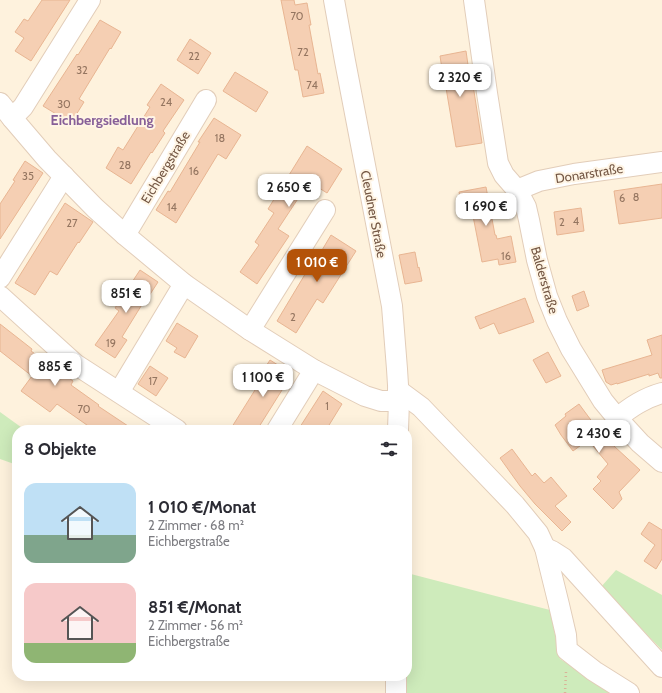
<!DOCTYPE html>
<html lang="de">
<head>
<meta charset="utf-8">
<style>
  body { margin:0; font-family:Cabin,sans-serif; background:#f2f2f3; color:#2b2b33; height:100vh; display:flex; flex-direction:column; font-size:15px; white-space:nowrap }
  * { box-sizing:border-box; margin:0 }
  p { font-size:13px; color:#7c7c81 }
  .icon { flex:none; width:22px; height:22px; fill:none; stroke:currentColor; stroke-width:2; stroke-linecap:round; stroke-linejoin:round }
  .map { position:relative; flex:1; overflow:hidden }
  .details { position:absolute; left:12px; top:425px; width:400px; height:256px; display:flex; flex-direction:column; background:#fff; border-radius:16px; box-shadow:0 4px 16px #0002 }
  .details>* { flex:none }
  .price { position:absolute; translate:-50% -34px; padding:0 9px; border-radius:8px; background:#fff; color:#222; font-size:13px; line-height:26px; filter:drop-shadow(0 1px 2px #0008) }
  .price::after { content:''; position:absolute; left:50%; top:24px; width:12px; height:9px; margin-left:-6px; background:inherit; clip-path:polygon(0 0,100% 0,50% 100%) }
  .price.selected { background:#b45309; color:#fff }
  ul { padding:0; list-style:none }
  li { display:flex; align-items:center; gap:12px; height:100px; padding:0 12px }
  li span { display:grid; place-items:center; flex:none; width:112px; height:80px; border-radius:12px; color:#555 }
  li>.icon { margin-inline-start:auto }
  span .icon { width:48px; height:48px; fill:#fffc; stroke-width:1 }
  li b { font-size:17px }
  h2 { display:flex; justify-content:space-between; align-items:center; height:48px; padding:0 12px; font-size:17px }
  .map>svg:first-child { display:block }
  .green { fill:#ceebbb }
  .building { fill:#f5cfb3; stroke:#e8b592 }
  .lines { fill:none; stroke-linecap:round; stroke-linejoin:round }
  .minor-casing { stroke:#e2cdb9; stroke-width:22 }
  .path { stroke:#d9b297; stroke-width:2.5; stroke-dasharray:1 3; stroke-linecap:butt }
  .minor { stroke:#fff; stroke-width:20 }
  .labels { text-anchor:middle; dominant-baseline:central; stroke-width:4; stroke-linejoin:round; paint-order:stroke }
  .number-label { font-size:11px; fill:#947560 }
  .street-label { font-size:13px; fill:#745744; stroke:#fff5e5 }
  .neighbourhood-label { font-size:14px; font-weight:bold; fill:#875f98; stroke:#fff5e5 }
</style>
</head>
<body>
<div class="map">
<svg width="662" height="693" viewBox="0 0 662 693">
  <rect width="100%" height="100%" fill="#fef2dd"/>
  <g class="green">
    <path d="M0,412L25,430H17V465L0,459Z"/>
    <path d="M616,570L662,595V650L601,587Z"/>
    <path d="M407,573L550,610L560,659L617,693H404V676H407Z"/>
  </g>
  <g class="building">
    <path d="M42,0H70L31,61L15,51L24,38L15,32L24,19L28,21Z"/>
    <path d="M281,0H294L295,5L307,3L311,25H309L318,74L320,73L324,93L303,97L298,70H295Z"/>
    <path d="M100,20L121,32L111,49L110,48L79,99L84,102L71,123L43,106L77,54L78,55Z"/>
    <path d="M190,39L211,53L198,74L177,60Z"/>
    <path d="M466,51L471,86L473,85L482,143L456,147L445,82L437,83L435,70L442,69L440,56Z"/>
    <path d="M235,72L268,92L256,112L223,91Z"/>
    <path d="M161,84L184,100L163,131L165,133L152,153L151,152L131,184L106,168L118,147L123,150L150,107L147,105Z"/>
    <path d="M214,118L241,135L226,159L218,154L176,223L156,210L168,191L170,192L200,142H198Z"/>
    <path d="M307,146L342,169L327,193L316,186L313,189L307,185L278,229L289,236L257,284L240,272L259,245L255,242L274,213L268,209Z"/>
    <path d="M25,161L43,173L0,239V204L15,181L13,180Z"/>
    <path d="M662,184V218L619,224L614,191Z"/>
    <path d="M486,187L495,235H496L497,239L511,236L516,262L499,265L498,259L482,262L473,216L464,218L459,192Z"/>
    <path d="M65,203L93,222L79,243L78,242L57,275L50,271L35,295L15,283Z"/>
    <path d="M581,208L584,231L557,235L554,212Z"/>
    <path d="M331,235L356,251L323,303L317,299L296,333L277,321L310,266L312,267Z"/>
    <path d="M415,252L418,268L419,267L422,281L405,284L399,255Z"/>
    <path d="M140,270L158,282L147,299L146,298L122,337L127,340L115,358L95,345L119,311L115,308Z"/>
    <path d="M584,291L589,306L577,311L572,296Z"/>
    <path d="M525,298L534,322L499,334L494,323L480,329L475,317Z"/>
    <path d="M177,323L198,336L185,358L174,352L177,348L166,341Z"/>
    <path d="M0,324L32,349L31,351L73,381L71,385L99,405L98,406L134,430H94L57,404L50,412L21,391L32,376L0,351Z"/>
    <path d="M662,335V378H660L658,373L649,376V374L617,384V383L611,385L606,382L602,370L652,355L647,340Z"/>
    <path d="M548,352L561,376L546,383L533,360Z"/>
    <path d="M270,360L292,374L257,430H230L260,382L257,380Z"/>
    <path d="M150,366L168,378L156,396L138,384Z"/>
    <path d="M323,391L342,404L326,430H298Z"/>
    <path d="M579,404L602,435L640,470L619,492L622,499L613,509L593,489L601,481L597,477L608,464L588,440L573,451L561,435L555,425L566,416L565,414Z"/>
    <path d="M512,449L532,476L535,473L544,483L551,477L567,496L555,506L571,522L562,531L535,504L520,486L500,458Z"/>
    <path d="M649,522L662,530V559L656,569L644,561L655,545L641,534Z"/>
  </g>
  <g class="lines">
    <defs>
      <g id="minor">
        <path d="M334,0L345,61L392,306L397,369L399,401L398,430"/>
        <path d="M474,0L487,93L498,163L504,175L517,190L526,207L529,220L537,260L547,296L557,321L571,349L603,401L617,418L640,443L662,462"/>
        <path d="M0,103L12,118L47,159L95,208L125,235L184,284L250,330L314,370L365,396L381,401H399"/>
        <path d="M12,118L23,107L90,0"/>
        <path d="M517,190L539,181L574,174L662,162"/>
        <path d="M125,235L206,100"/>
        <path d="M0,278L64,176"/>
        <path d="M0,296L75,364L177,430"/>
        <path d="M250,330L325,210"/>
        <path d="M398,390L421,407L515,505L538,533L545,548L559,605L566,635L567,650L594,671L629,693"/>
        <path d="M119,392L184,284"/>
        <path d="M617,418C631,407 644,398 662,393"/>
        <path d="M277,430L314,370"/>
        <path d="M545,548L552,551L563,558L662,667"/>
        <path d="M396,693V676"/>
      </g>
    </defs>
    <use href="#minor" class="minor-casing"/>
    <path class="path" d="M565,693L566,672"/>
    <use href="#minor" class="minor"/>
  </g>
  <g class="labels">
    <g class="number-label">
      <text x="297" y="16">70</text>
      <text x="303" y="52">72</text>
      <text x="194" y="56">22</text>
      <text x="82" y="70">32</text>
      <text x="312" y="85">74</text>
      <text x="166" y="102">24</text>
      <text x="64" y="104">30</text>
      <text x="220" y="138">18</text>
      <text x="125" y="165">28</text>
      <text x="194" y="171">16</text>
      <text x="28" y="176">35</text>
      <text x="636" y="197">8</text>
      <text x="622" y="198">6</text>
      <text x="172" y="207">14</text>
      <text x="576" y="221">4</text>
      <text x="562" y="222">2</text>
      <text x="72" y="223">27</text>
      <text x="506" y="256">16</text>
      <text x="293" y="317">2</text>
      <text x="111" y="343">19</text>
      <text x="153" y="381">17</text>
      <text x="327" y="406">1</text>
      <text x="84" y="409">70</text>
    </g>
    <g class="street-label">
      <text transform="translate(165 167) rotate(-59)">Eichbergstraße</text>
      <text transform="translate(589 173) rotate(-9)">Donarstraße</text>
      <text transform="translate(374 214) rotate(79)">Cleudner Straße</text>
      <text transform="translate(545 280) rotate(74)">Balderstraße</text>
    </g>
    <g class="neighbourhood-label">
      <text x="102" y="120">Eichbergsiedlung</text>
    </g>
  </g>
</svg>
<b class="price" style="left:460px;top:98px">2 320 €</b>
<b class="price" style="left:289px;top:208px">2 650 €</b>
<b class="price" style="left:486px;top:227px">1 690 €</b>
<b class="price selected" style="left:317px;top:283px">1 010 €</b>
<b class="price" style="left:126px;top:314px">851 €</b>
<b class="price" style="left:55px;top:387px">885 €</b>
<b class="price" style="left:263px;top:398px">1 100 €</b>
<b class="price" style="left:599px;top:454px">2 430 €</b>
<section class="details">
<h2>8 Objekte<svg class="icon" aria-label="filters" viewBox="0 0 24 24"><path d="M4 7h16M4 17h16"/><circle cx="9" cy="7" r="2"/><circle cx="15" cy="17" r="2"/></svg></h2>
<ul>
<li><span style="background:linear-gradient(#bfe0f5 65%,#7fa58c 0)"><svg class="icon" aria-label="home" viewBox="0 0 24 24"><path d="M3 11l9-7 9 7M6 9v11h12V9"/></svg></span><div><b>1 010 €/Monat</b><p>2 Zimmer · 68 m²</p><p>Eichbergstraße</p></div></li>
<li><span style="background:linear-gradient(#f6c9c9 75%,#8fb573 0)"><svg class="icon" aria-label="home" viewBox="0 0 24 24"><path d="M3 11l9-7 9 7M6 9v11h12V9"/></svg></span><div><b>851 €/Monat</b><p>2 Zimmer · 56 m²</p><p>Eichbergstraße</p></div></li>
</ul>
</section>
</div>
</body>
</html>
